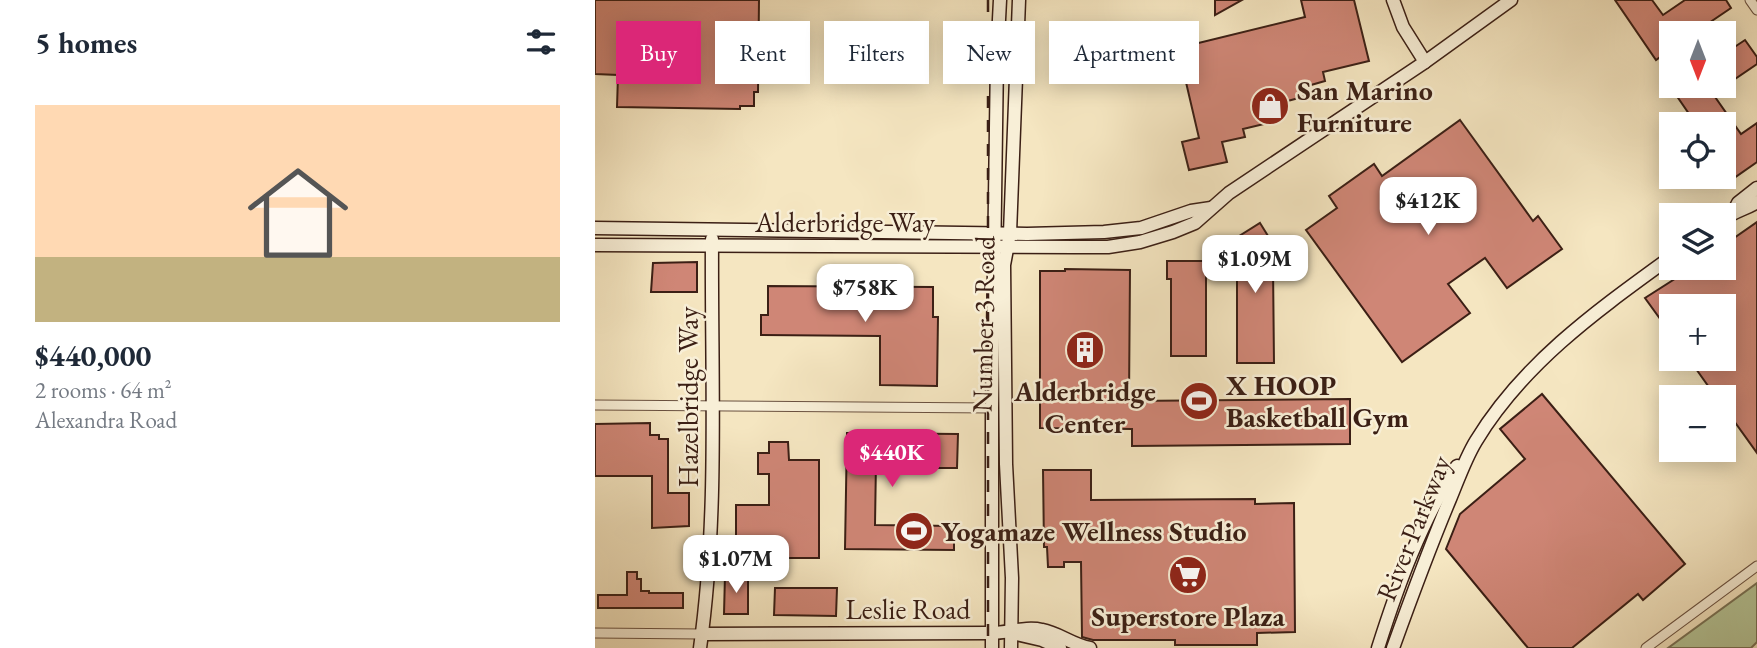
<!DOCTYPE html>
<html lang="en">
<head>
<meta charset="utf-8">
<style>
  body { margin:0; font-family:"EB Garamond",serif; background:#f2f2f3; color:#1f2937; height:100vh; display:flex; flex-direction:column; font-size:26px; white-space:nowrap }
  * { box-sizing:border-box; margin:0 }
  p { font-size:23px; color:#747a83 }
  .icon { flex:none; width:38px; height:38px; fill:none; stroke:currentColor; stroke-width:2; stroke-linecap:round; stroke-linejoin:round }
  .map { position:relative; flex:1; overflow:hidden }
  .details { display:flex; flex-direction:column; background:#fff; width:595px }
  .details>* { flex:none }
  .top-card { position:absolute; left:21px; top:21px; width:665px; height:63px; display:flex; gap:14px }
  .needle { width:46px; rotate:180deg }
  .tools { position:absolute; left:1064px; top:21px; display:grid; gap:14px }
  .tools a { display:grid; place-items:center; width:77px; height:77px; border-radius:0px; background:#fff; box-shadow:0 4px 18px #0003; font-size:35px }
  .price { position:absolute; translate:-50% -60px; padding:0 16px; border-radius:14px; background:#fff; color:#222; font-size:23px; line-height:46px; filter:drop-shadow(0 2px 4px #0008) }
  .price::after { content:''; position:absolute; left:50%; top:42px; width:21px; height:16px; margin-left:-10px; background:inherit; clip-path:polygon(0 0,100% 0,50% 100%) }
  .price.active { background:#db2777; color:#fff }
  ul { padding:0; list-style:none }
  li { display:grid; align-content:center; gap:14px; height:371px; padding:0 35px }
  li+li { border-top:2px solid #e0e1e3 }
  li span { display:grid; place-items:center; height:217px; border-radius:0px; color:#555 }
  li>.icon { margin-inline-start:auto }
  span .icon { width:126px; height:126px; fill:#fffc; stroke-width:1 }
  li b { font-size:30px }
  h2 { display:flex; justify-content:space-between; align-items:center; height:84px; padding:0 35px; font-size:30px }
  .chip { padding:0 24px; border-radius:0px; background:#fff; box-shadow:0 4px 18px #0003; font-size:24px; line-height:63px }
  .chip.active { background:#db2777; color:#fff }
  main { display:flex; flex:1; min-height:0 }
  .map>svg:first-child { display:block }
  .green { fill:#b5c698; stroke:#787256; stroke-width:2 }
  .building { fill:#cf8676; stroke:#3b1f15; stroke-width:2 }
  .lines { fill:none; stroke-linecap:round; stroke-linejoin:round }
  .street-casing { stroke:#6a5140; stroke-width:11 }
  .secondary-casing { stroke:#3b1f15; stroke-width:15 }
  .street { stroke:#f8efd7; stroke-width:9 }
  .secondary { stroke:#f8efd7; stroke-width:12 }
  .rail { stroke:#3b1f15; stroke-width:2.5; stroke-dasharray:12 12; stroke-linecap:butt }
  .labels { text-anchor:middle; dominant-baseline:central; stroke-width:5; stroke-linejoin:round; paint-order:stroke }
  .poi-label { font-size:28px; font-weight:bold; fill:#3b1f15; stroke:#f8efd7; text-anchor:start }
  .street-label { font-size:28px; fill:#3b1f15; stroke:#f8efd7 }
</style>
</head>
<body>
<main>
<section class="details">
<h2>5 homes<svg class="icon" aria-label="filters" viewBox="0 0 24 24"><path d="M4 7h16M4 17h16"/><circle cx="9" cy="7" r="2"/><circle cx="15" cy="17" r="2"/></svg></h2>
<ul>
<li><span style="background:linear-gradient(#ffd9b3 70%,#c2b280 0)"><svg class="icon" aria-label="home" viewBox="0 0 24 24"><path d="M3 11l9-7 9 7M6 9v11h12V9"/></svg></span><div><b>$440,000</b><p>2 rooms · 64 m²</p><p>Alexandra Road</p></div></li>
</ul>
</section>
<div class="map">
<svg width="1162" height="648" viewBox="0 0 1162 648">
  <rect width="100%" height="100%" fill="#f5e6c1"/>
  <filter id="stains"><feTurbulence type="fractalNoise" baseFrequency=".00286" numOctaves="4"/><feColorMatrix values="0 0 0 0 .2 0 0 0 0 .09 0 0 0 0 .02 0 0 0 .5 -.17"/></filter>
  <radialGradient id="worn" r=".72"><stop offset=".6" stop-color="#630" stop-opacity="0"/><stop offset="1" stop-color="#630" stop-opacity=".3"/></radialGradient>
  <path class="green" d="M1162,583V642L1156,648H1073Z"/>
  <g class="building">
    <path d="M0,0H164L163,92H159V106H145V109L22,107L23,75L0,74Z"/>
    <path d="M620,0H647L620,15Z"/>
    <path d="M706,0H759L774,61L728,72L730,81L709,87L711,96L689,102L691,110L667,116L669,124L648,129L650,137L627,142L632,162L594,170L587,142L604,138L583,48L710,17Z"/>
    <path d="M1020,0H1057L1068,15L1090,0H1131L1136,8L1099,33H1076V49L1061,60Z"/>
    <path d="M1150,40L1162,57V64L1118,94L1146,134L1162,123V162L1139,178L1129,164V124H1101L1077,89L1082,86H1129V54Z"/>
    <path d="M865,120L938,221L943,216L967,249L912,288L890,258L853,284L875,313L807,362L711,230L742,208L734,196L779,164L787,176Z"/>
    <path d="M1162,222V453L1129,407V397H1121L1094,359H1129V306H1076V334L1050,298L1097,268H1129V245Z"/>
    <path d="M665,223L688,260L678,266L679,363H642V267H639V254L633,243Z"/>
    <path d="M572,261H611V356H576V279H572Z"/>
    <path d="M102,262V292H56L58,263Z"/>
    <path d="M470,269L535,270L534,401L755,399V444L537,446V429L445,428V271H470Z"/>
    <path d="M173,286L338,287V317H343L342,386L285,385V336L166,335V315H173Z"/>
    <path d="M947,394L1090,564L1048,600L1043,594L977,648H933L851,549L865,514L930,459L905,429Z"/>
    <path d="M55,423V435H64V439H73V493H94V526L57,528V476H0V424Z"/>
    <path d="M252,433L363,434L362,468H328V461H281L280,525L359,526V550L250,549Z"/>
    <path d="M174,442H193L194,460H224V558H141V505H174V474H163V453H174Z"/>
    <path d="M448,470H496V500L660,499V504L699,503L700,632L662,633V645H580V640H498L487,637L486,562H469V567H453L452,547H449Z"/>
    <path d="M32,572H42V579H46V591H54V593H88V608H3V595H32Z"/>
    <path d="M130,575H153V614H129Z"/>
    <path d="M180,588H242L241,616L179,615Z"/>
  </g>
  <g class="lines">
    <defs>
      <g id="street">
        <path d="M1155,0L1162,10"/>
        <path d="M0,405L397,408"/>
        <path d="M0,633L106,634"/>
        <path d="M1051,648L1162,566"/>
      </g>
      <g id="secondary">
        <path d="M798,0L808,27L830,62"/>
        <path d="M1139,211L1143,203L1162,188"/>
        <path d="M1129,219C1140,211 1151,209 1162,202"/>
        <path d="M0,228L432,234L509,232L546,228L596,211L616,208"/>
        <path d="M0,245L480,247H513L545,242L578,232L600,223L634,193L830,62L916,0"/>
        <path d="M417,633L447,640L465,648"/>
        <path d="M106,634L397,633C413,633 431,626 447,630C464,633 477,645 495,648"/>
        <path d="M105,648C124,512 116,376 117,239"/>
        <path d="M397,648V408L402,58L405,0"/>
        <path d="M416,648L417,578L411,464L409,265L415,233L424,0"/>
        <path d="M783,648C803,585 826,521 862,466"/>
        <path d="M798,648C816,598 834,549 855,499C863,480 870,459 881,441C929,362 1003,310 1076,257"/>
      </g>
    </defs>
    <use href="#street" class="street-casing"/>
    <use href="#secondary" class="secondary-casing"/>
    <use href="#street" class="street"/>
    <use href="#secondary" class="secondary"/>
    <path class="rail" d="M393,0V648"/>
  </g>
  <defs>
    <symbol id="shop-disc" viewBox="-11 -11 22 22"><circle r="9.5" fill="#8f2418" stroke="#f8efd7"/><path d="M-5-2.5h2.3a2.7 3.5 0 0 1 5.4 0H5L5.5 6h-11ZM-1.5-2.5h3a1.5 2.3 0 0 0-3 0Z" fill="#fff"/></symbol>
    <symbol id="building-disc" viewBox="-11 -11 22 22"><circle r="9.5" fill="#8f2418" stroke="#f8efd7"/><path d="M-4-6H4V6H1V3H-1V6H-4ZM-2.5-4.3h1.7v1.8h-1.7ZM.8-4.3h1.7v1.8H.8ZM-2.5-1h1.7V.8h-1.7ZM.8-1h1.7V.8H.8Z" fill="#fff"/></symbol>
    <symbol id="stadium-disc" viewBox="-11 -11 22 22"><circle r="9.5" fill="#8f2418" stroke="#f8efd7"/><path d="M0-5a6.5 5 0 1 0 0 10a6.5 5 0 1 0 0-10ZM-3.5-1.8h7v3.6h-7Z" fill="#fff"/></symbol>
    <symbol id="supermarket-disc" viewBox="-11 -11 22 22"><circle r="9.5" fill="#8f2418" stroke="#f8efd7"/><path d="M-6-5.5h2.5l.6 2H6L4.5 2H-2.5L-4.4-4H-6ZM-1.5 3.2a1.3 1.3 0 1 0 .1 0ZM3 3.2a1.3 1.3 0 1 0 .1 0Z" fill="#fff"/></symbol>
  </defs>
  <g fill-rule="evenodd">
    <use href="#shop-disc" x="653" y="84" width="44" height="44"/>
    <use href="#building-disc" x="468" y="328" width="44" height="44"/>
    <use href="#stadium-disc" x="582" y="379" width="44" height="44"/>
    <use href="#stadium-disc" x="297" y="509" width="44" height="44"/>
    <use href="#supermarket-disc" x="571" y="553" width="44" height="44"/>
  </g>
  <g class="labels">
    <g class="poi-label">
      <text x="702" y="90">San Marino<tspan x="702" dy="32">Furniture</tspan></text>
      <text x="631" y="385">X HOOP<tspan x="631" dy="32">Basketball Gym</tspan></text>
      <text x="490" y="391" text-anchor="middle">Alderbridge<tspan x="490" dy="32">Center</tspan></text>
      <text x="346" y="531">Yogamaze Wellness Studio</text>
      <text x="593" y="616" text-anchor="middle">Superstore Plaza</text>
    </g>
    <g class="street-label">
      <text x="250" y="222">Alderbridge Way</text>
      <text transform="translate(388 324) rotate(-89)">Number 3 Road</text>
      <text transform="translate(93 397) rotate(-90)">Hazelbridge Way</text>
      <text transform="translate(818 528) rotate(-68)">River Parkway</text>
      <text x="313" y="609">Leslie Road</text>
    </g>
  </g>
  <rect width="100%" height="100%" filter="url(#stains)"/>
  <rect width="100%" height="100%" fill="url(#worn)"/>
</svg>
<div class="tools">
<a><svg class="needle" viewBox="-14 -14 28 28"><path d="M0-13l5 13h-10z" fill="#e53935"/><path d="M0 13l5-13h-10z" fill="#747a83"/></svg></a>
<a><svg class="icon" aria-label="locate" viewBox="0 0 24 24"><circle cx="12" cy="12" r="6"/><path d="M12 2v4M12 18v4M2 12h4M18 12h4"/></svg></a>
<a><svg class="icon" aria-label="layers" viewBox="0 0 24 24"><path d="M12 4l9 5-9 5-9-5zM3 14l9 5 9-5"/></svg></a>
<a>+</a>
<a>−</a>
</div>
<b class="price" style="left:833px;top:237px">$412K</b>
<b class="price" style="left:660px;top:295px">$1.09M</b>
<b class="price" style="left:270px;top:324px">$758K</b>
<b class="price active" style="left:297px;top:489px">$440K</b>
<b class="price" style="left:141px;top:595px">$1.07M</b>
<div class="top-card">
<a class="chip active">Buy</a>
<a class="chip">Rent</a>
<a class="chip">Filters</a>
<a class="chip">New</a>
<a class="chip">Apartment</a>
</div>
</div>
</main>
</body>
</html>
